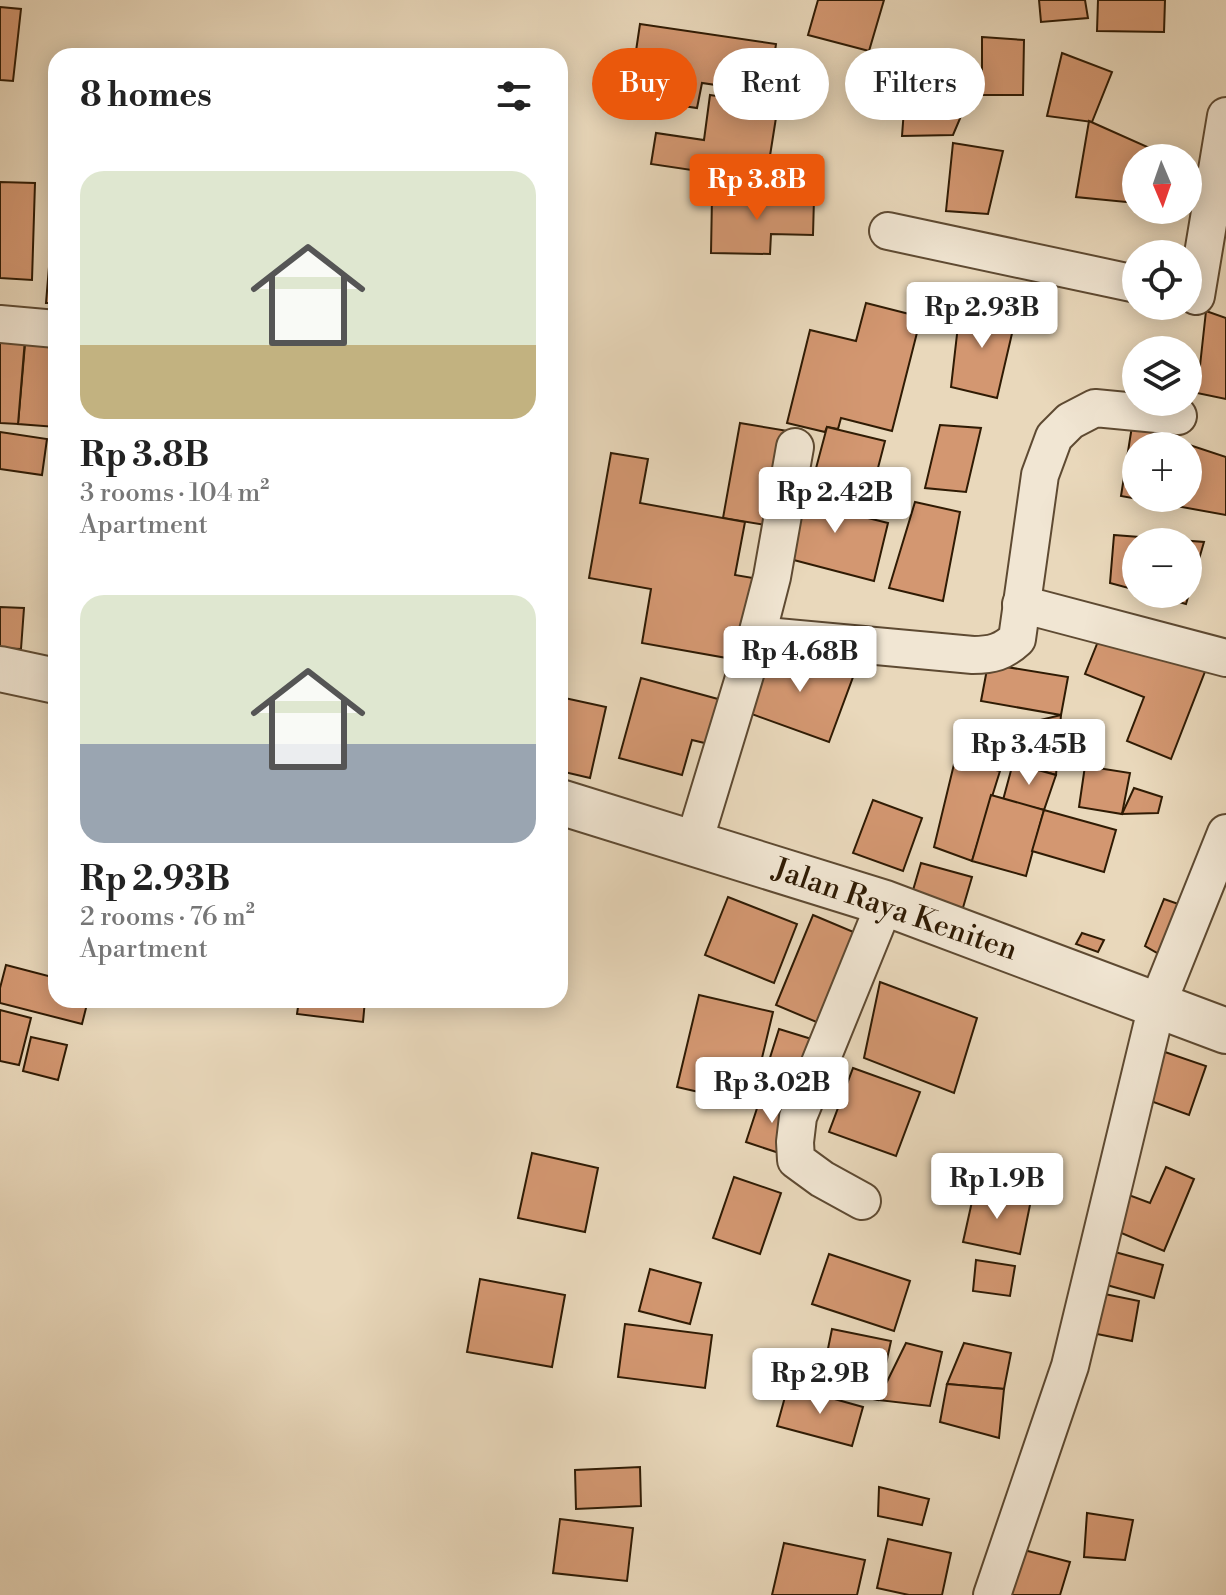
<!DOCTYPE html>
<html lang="en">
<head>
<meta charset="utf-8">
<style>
  body { margin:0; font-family:"Libre Bodoni",serif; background:#f6f6f6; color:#222; height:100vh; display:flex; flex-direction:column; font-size:30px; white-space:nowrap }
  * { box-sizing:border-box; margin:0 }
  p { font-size:26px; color:#767676 }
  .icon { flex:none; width:44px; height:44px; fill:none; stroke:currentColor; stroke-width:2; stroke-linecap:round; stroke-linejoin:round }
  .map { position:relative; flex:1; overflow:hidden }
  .panel { position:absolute; left:48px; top:48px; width:520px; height:960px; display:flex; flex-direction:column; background:#fff; border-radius:24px; box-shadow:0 4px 20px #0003 }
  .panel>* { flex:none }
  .top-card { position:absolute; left:592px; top:48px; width:514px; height:72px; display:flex; gap:16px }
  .needle { width:52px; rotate:178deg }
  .controls { position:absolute; left:1122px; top:144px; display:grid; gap:16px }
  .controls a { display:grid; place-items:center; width:80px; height:80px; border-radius:50%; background:#fff; box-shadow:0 4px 20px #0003; font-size:40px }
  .price { position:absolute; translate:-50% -68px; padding:0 18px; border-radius:8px; background:#fff; color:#222; font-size:26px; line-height:52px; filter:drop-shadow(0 2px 4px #0008) }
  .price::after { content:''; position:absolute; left:50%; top:48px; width:24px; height:18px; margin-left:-12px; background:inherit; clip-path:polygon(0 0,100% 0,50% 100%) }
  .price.on { background:#ea580c; color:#fff }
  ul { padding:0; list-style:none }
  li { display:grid; align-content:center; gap:16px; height:424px; padding:0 32px }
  li span { display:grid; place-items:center; height:248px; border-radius:24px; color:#555 }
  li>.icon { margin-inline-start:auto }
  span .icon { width:144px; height:144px; fill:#fffc; stroke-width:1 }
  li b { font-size:34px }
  h2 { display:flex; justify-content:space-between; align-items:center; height:96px; padding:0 32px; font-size:34px }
  .chip { padding:0 28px; border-radius:36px; background:#fff; box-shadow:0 4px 20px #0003; font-size:28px; line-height:72px }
  .chip.on { background:#ea580c; color:#fff }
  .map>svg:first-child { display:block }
  .building { fill:#d39771; stroke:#2f1b04; stroke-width:2; fill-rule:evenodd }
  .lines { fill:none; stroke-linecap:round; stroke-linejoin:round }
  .minor-casing { stroke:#5e4a32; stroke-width:40 }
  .tertiary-casing { stroke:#5e4a32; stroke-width:48 }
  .minor { stroke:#f1e6d3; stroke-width:36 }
  .tertiary { stroke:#f1e6d3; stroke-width:44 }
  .labels { text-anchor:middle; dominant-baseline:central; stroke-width:6; stroke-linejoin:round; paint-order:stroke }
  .street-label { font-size:30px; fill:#2f1b04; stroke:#f1e6d3 }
</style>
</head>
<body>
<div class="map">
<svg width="1226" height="1595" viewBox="0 0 1226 1595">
  <rect width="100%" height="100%" fill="#e9d8bb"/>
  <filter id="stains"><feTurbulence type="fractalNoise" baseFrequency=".0025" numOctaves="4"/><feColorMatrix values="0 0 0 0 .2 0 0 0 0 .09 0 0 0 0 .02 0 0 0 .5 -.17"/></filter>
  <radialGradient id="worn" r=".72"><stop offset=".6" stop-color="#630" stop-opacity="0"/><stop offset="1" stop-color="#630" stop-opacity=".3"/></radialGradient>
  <g class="building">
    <path d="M818,0H884L869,51L808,35Z"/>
    <path d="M1039,0H1085L1088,18L1041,22Z"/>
    <path d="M1098,0H1165L1164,32L1097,31Z"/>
    <path d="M0,7L21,9L13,81L0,80Z"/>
    <path d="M640,24L776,44L769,93L702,83L697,108L629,98Z"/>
    <path d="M982,37L1024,40L1023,95H982Z"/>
    <path d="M1062,53L1112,72L1092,122L1047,116Z"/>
    <path d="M906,83L970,95L953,135L902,136Z"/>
    <path d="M710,95L778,105L766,181L651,164L656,133L704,140Z"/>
    <path d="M1089,121L1152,149L1150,158H1136V203L1076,197Z"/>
    <path d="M953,143L1003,151L988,214L946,211Z"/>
    <path d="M0,182L35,183L32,280L0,278Z"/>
    <path d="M712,197L814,198L813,235L771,234L770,254L711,253Z"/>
    <path d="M50,255L56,256V303H46Z"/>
    <path d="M866,303L921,317L892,431L841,418L838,429L827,427L825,432L787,423L810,330L856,341Z"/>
    <path d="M960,308L1017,312L997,398L951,387Z"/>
    <path d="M1206,311L1226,318V399L1197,393Z"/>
    <path d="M26,333L56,336V427L18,424Z"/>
    <path d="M0,337L25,339L18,424L0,423Z"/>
    <path d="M740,423L788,431L771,526L723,518Z"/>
    <path d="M940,425L981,428L966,492L925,488Z"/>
    <path d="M1132,426L1226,457V515L1121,496ZM1136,446H1188V498H1136Z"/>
    <path d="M827,427L885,441L873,487L815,472Z"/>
    <path d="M0,432L47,439L42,475L0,469Z"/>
    <path d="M611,453L648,459L640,503L745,522L735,575L753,578L738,660L642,643L651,589L589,578Z"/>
    <path d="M808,471L828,476L820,506L888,523L874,581L786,558Z"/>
    <path d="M915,502L960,512L943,601L889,588Z"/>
    <path d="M1114,535L1204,542L1186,604L1150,594H1188V542H1136V590L1110,583Z"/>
    <path d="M0,607L24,608L21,649L0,648Z"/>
    <path d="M1103,629L1206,669L1171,759L1127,741L1144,697L1085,674Z"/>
    <path d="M770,647L853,677L829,742L746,712Z"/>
    <path d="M988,664L1068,677L1061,715L981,701Z"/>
    <path d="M641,678L729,702L717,746L692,740L682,775L619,758Z"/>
    <path d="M560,697L606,707L590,778L560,771Z"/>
    <path d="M1061,715L1056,775L1028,767L1040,720Z"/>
    <path d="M955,760L1000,771L972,861L934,847Z"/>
    <path d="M1013,763L1056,775L1044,810L1003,800Z"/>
    <path d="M1085,766L1130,773L1122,814L1079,807Z"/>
    <path d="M1134,788L1162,797L1158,813L1122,814Z"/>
    <path d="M991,795L1044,810L1026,876L972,861Z"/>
    <path d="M873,800L922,818L903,871L853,853Z"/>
    <path d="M1044,810L1116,830L1104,872L1032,851Z"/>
    <path d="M921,863L972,877L962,911L911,897Z"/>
    <path d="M728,897L797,924L774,983L705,955Z"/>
    <path d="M1164,899L1187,907L1166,958L1145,946Z"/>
    <path d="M813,915L863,936L826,1026L776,1005Z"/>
    <path d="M1082,933L1104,940L1098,952L1076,944Z"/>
    <path d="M6,965L56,978V1000H88L82,1024L0,1003V988Z"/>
    <path d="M880,982L977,1018L954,1093L864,1058Z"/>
    <path d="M699,995L773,1012L751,1104L677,1087Z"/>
    <path d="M299,1000H365L363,1022L297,1014Z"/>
    <path d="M0,1010L31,1018L19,1065L0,1061Z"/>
    <path d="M779,1029L818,1041L802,1092L763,1080Z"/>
    <path d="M31,1037L67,1045L58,1080L23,1071Z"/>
    <path d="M1162,1051L1206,1066L1189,1115L1145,1099Z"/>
    <path d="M853,1068L920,1092L896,1156L829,1132Z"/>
    <path d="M761,1096L797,1108L782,1154L746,1142Z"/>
    <path d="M532,1153L598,1168L585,1232L518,1218Z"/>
    <path d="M1166,1167L1194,1179L1164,1251L1107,1227L1121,1192L1150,1203Z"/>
    <path d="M734,1177L781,1193L760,1254L713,1238Z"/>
    <path d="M975,1188L1031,1200L1020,1254L963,1242Z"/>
    <path d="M1100,1248L1163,1265L1154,1298L1092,1281Z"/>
    <path d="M829,1254L910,1281L894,1331L812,1304Z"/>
    <path d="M976,1260L1015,1266L1010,1296L973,1291Z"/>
    <path d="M650,1269L701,1283L690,1324L639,1311Z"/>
    <path d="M480,1279L565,1295L552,1367L467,1352Z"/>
    <path d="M1090,1291L1139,1301L1132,1341L1082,1331Z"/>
    <path d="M625,1324L712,1335L705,1388L618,1377Z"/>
    <path d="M832,1329L891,1341L878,1400L820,1388Z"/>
    <path d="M906,1343L942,1352L930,1406L878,1400Z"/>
    <path d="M964,1343L1011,1353L1004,1389L947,1384Z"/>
    <path d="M947,1384L1004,1389L999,1438L940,1422Z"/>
    <path d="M788,1386L863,1407L852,1446L777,1426Z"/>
    <path d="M640,1467L641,1506L576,1509L575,1470Z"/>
    <path d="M879,1487L929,1499L922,1525L878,1516Z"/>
    <path d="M1087,1513L1133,1520L1125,1560L1084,1557Z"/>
    <path d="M560,1519L633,1528L627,1581L553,1573Z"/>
    <path d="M888,1539L951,1553L942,1595H909L877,1588Z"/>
    <path d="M784,1543L865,1560L857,1595H772Z"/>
    <path d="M1024,1550L1070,1562L1060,1595H1010Z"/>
  </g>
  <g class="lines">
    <defs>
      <g id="minor">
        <path d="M888,231L1136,284"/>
        <path d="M1196,296L1226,116"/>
        <path d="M0,324L56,329"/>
        <path d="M1021,604L1226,658"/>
        <path d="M757,635L973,655C992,655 1003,652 1017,639L1040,475L1054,437L1070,421L1095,408L1178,416"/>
        <path d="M694,842L757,635L772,577L795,447"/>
        <path d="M862,1201L822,1179L796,1160L795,1142L798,1117L885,903"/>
        <path d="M992,1595L1070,1366L1157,1005L1226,833"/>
      </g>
      <g id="tertiary">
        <path d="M0,669L56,681"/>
        <path d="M560,802L885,903L1226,1031"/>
      </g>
    </defs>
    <use href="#minor" class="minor-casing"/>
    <use href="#tertiary" class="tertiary-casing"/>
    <use href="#minor" class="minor"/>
    <use href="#tertiary" class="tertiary"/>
  </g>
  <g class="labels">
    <g class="street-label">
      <text transform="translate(895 910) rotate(19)">Jalan Raya Keniten</text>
    </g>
  </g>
  <rect width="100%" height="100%" filter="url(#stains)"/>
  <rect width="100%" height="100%" fill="url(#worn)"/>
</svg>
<div class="controls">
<a><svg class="needle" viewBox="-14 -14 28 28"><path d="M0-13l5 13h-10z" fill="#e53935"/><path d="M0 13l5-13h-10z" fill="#767676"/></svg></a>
<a><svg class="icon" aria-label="locate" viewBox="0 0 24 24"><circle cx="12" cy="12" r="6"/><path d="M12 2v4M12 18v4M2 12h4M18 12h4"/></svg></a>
<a><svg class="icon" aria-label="layers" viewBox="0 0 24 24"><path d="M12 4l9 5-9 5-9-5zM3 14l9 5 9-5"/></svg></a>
<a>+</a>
<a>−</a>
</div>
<b class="price on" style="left:757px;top:222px">Rp 3.8B</b>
<b class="price" style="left:982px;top:350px">Rp 2.93B</b>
<b class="price" style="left:835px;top:535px">Rp 2.42B</b>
<b class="price" style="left:800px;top:694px">Rp 4.68B</b>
<b class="price" style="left:1029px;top:787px">Rp 3.45B</b>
<b class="price" style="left:772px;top:1125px">Rp 3.02B</b>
<b class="price" style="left:997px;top:1221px">Rp 1.9B</b>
<b class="price" style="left:820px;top:1416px">Rp 2.9B</b>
<div class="top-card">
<a class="chip on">Buy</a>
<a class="chip">Rent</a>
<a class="chip">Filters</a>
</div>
<section class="panel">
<h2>8 homes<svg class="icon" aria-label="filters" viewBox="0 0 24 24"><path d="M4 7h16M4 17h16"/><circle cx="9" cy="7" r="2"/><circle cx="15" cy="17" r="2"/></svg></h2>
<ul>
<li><span style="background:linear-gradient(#dfe7d0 70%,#c2b280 0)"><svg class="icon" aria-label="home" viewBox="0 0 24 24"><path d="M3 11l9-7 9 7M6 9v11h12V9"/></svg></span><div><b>Rp 3.8B</b><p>3 rooms · 104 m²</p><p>Apartment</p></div></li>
<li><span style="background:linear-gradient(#dfe7d0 60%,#9aa5b1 0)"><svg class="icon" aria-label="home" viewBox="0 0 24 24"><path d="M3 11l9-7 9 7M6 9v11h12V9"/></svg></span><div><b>Rp 2.93B</b><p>2 rooms · 76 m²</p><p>Apartment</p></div></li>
</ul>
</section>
</div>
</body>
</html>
